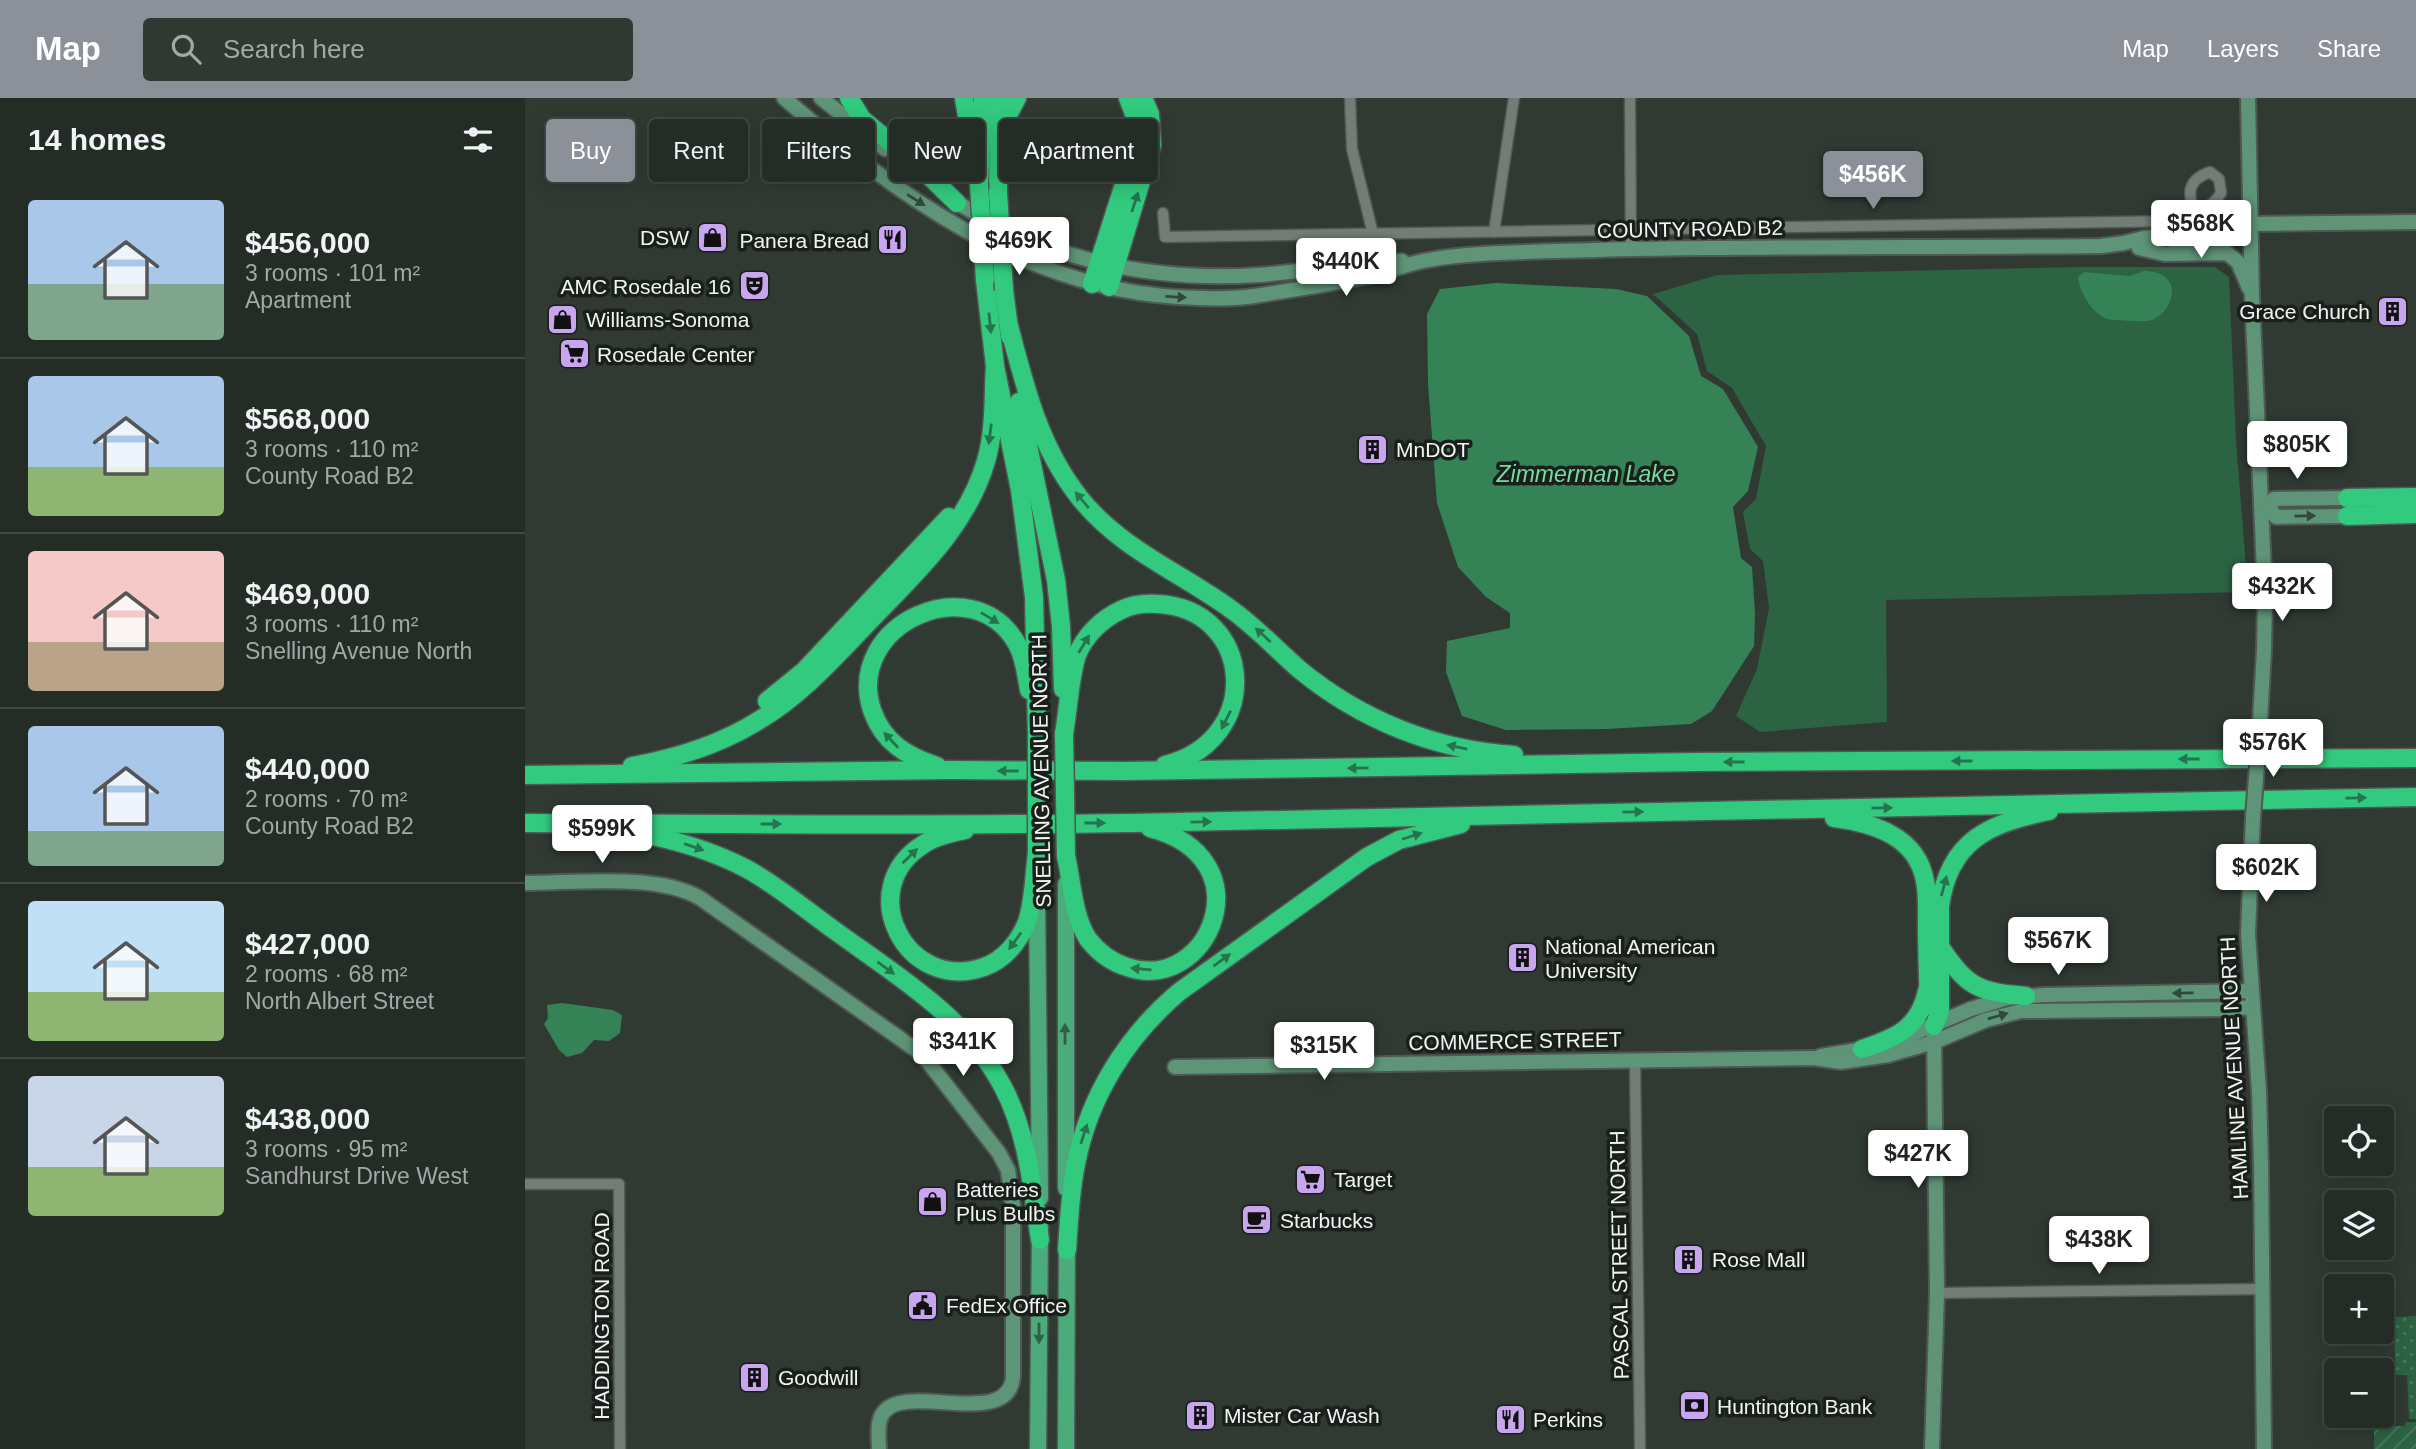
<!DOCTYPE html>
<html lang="en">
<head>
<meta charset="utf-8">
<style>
  body { margin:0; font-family:Arial,sans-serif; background:#303832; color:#f1f3f6; height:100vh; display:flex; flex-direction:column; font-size:26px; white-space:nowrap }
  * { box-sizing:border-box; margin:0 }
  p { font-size:23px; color:#a3a7a7 }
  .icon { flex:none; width:38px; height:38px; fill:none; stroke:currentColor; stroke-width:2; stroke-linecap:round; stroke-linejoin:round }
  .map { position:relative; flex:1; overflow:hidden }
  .panel { display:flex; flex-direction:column; background:#242c26; width:525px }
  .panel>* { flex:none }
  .hud { position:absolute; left:21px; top:21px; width:665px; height:63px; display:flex; gap:14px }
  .controls { position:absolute; left:1799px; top:1008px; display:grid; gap:14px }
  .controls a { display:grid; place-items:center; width:70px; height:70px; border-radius:7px; background:#242c26; box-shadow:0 4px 18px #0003,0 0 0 2px #414843; font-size:35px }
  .price { position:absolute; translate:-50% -60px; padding:0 16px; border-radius:7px; background:#fff; color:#222; font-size:23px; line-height:46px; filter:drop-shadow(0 2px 4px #0008) }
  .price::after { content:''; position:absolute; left:50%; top:42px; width:21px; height:16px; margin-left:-10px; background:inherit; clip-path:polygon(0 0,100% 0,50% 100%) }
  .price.on { background:#8c9099; color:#fff }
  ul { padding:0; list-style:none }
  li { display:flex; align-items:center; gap:21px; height:175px; padding:0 28px }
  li+li { border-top:2px solid #414843 }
  li span { display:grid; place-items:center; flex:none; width:196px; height:140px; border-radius:7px; color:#555 }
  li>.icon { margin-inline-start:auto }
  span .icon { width:84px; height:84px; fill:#fffc; stroke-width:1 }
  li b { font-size:30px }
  h2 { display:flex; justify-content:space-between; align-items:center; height:84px; padding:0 28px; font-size:30px }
  .chip { padding:0 24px; border-radius:7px; background:#242c26; box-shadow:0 4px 18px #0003,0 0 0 2px #414843; font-size:24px; line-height:63px }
  .chip.on { background:#8c9099; color:#fff }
  header { display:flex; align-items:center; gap:42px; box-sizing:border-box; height:98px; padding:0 35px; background:#8c9099; color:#fff }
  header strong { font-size:33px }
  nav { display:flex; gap:38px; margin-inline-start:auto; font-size:24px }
  .search { width:490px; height:63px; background:#303832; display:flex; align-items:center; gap:18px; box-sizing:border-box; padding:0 24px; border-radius:7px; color:#a3a7a7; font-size:26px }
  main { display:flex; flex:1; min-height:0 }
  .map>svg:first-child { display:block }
  .grass { fill:#2b6343 }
  .park { fill:url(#park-dots) }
  .garden { fill:url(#garden-furrows) }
  .water { fill:#358256 }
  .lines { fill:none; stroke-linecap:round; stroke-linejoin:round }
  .street-casing { stroke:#4f5853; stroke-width:13 }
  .secondary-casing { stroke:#4f5853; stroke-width:18 }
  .primary-casing { stroke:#4f5853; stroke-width:19 }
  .highway-casing { stroke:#4f5853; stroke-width:21 }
  .street { stroke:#717d75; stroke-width:10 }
  .secondary { stroke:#5e9478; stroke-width:14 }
  .primary { stroke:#4bab7a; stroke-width:16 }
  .highway { stroke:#32ca7e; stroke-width:18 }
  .secondary-bridge-casing { stroke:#4f5853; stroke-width:18; stroke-linecap:butt }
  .highway-bridge-casing { stroke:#4f5853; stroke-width:21; stroke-linecap:butt }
  .secondary-bridge { stroke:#5e9478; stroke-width:14 }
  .highway-bridge { stroke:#32ca7e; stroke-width:18 }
  .oneway { fill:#32483c }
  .oneway2 { fill:#26744d }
  .oneway3 { fill:#315e46 }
  .labels { text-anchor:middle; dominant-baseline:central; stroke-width:7; stroke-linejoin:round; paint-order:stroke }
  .street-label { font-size:21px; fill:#eff5f1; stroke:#1b1f1c }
  .poi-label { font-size:21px; fill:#eff5f1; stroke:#1b1f1c; text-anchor:start }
  .water-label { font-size:23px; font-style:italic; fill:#73dc9e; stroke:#1b1f1c }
</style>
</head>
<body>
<header>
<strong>Map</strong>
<div class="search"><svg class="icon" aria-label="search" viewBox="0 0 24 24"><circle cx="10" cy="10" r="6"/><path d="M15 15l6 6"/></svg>Search here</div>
<nav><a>Map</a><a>Layers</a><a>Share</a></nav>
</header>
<main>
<section class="panel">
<h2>14 homes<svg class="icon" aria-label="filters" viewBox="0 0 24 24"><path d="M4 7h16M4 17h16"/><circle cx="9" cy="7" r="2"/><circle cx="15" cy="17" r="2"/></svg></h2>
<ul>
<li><span style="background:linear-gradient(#a9c7e8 60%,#7fa58c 0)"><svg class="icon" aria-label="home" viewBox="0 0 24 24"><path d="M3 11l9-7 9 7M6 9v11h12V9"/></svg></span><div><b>$456,000</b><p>3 rooms · 101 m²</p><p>Apartment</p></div></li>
<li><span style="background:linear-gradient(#a9c7e8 65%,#8fb573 0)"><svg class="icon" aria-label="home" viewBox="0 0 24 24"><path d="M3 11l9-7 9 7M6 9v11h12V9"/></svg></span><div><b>$568,000</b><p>3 rooms · 110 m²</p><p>County Road B2</p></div></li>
<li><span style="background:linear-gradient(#f6c9c9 65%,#b9a48a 0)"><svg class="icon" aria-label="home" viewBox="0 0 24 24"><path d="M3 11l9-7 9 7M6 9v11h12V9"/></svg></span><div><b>$469,000</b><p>3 rooms · 110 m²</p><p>Snelling Avenue North</p></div></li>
<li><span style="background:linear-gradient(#a9c7e8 75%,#7fa58c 0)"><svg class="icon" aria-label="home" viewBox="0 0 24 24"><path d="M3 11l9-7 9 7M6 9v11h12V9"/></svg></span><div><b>$440,000</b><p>2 rooms · 70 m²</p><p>County Road B2</p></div></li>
<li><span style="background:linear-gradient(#bfe0f5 65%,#8fb573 0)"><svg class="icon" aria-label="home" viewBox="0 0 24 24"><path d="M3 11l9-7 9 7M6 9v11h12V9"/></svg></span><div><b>$427,000</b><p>2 rooms · 68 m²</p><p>North Albert Street</p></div></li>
<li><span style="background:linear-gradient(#c9d6e8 65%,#8fb573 0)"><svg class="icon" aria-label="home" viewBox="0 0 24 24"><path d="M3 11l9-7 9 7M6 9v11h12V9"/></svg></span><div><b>$438,000</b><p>3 rooms · 95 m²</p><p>Sandhurst Drive West</p></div></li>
</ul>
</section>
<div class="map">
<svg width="1891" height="1351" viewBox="0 0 1891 1351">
  <defs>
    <pattern id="park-dots" width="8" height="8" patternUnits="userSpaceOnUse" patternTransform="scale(1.75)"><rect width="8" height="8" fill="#2b6343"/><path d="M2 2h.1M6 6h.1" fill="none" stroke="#4a7a5f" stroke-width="1.8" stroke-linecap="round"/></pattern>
    <pattern id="garden-furrows" width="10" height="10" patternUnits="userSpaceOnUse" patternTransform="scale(1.75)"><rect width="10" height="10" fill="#2b6343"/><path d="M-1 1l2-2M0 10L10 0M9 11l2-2" fill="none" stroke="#4a7a5f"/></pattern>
  </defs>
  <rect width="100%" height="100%" fill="#303a33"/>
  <path class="grass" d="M1555,169H1690L1704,179L1711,343L1723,494L1361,502L1362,624L1235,634L1211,618L1232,571L1244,510L1238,463L1225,451L1218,414L1231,401L1241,348L1207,290L1182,273L1172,236L1128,196L1192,177Z"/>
  <path class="park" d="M1891,1218V1321H1884L1882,1277H1871L1868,1219Z"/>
  <path class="garden" d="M1881,1324H1891V1351H1849V1328H1880Z"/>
  <g class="water">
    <path d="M1619,173C1658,173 1652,211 1627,222C1621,224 1611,223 1605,223C1598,222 1590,223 1583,221C1567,216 1555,195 1553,179L1559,174L1604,178Z"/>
    <path d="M971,185L1091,191L1122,198L1164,238L1176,278L1198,291L1233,349L1223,393L1208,409L1216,460L1227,469L1230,516L1229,548L1187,613L1166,626L1082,631L981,632L937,618L921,574L922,543L985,530V515L961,499L933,469L912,405L903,286L902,216L915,191Z"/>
    <path d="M37,905L88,912L97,917L95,935L84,943L69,942L57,955L42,959L34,952L19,926L23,920L22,907Z"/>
  </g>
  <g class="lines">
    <defs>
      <g id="street">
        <path d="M825,0L827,51L848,136"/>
        <path d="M1105,0L1106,152"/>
        <path d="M638,115L640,139L1654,123C1671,117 1686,111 1696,95L1694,81L1685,74C1662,82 1661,97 1672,117"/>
        <path d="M969,134L989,0"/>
        <path d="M1110,962L1115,1351"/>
        <path d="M0,1086H94L95,1351"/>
        <path d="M1412,1195L1738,1191"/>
      </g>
      <g id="secondary">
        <path d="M259,0C372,97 499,190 653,199C677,200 705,202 729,198C767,192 807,186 845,178C863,173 880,167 898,163C923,158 949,156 974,155C1174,147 1375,150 1576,148L1599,145L1619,140L1656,137L1703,123L1726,126L1891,124"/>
        <path d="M296,0L360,51"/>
        <path d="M1723,0L1727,197L1740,498L1739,552L1734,641"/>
        <path d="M424,99C516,161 624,184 733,177C781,174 828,163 877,163"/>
        <path d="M1651,149L1705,136L1725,126"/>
        <path d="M1614,150L1640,156L1702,155L1713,164L1724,190"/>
        <path d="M1744,410L1749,401L1822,400"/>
        <path d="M1744,410L1751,419L1822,418"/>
        <path d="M1728,719L1723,836L1734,993L1736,1066L1739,1351"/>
        <path d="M0,785C51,785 132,775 175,800L397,956L474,1055L483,1072L488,1108V1279C483,1332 381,1284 359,1314C351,1323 354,1340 354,1351"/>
        <path d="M1368,944L1446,911L1482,900L1519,897L1726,893"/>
        <path d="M1296,958L1345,950"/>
        <path d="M650,969L1288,960L1316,964L1363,957L1409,944L1461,922L1496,913L1705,911L1727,909"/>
        <path d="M1407,1351L1412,1195L1409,936"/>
      </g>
      <g id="primary">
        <path d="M541,786V1090"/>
        <path d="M512,800L515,1100"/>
        <path d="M513,1351L515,1129"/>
        <path d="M541,1351L542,1140"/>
      </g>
      <g id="highway">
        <path d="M324,0L337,21L393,67L432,105"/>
        <path d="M439,0L448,55"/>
        <path d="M481,32L483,17L492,0"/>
        <path d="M454,86L458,0"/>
        <path d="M473,94L474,0"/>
        <path d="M460,182L470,268L495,392L509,499L512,636"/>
        <path d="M567,186L613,43V26L603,0"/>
        <path d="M584,189L627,47L625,16L618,0"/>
        <path d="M479,192L485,238"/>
        <path d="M484,228C500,289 514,348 554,399C595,451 655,474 707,512C732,530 752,552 775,572C836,622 910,652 989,657"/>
        <path d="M494,304L531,482L536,528L538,591"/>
        <path d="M1822,400L1891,399"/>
        <path d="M1822,418L1891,416"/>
        <path d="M242,603L279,573L424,419"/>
        <path d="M539,636C543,613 545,578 552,557C560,537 577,521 596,512C608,506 620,505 633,506C730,511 739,643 640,667"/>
        <path d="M107,668C152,660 197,646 236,621C276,597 307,562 339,529C386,479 441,432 461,363C470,333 468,299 470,268"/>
        <path d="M412,668C381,658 358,644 347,612C319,526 448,468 492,546C500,560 501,577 504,592"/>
        <path d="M0,677L425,672L601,673L1171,664L1891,660"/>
        <path d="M1309,720C1348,725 1392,738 1400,783C1403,797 1402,812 1402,826C1402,853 1403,881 1404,908"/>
        <path d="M0,725C203,726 406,728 608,725C1036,719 1463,704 1891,699"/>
        <path d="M440,732C426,735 411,738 399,746C327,790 381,896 459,869C479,862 494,844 502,824C509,803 509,777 512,755"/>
        <path d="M107,734C147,741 186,752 222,771C253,788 281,812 309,832C372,878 441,918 478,989C503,1036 507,1090 515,1142"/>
        <path d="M541,758C547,784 548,818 563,841C573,854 586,864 602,869C684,897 742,760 625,730"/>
        <path d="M1416,850C1443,890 1454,894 1501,898"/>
        <path d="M1409,928L1415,914V808C1424,742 1465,725 1524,713"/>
        <path d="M1337,951C1370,940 1394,931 1402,893"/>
        <path d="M542,1152C544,1123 545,1094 551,1066C564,998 602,938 654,894L842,759L874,742L936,726"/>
      </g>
    </defs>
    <use href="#street" class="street-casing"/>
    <use href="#secondary" class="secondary-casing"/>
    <use href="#primary" class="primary-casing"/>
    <use href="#highway" class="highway-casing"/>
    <use href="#street" class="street"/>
    <use href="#secondary" class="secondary"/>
    <use href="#primary" class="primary"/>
    <use href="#highway" class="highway"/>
    <defs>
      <path id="secondary-bridge" d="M1728,719L1734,641"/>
      <g id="highway-bridge">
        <path d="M454,86L460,182"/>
        <path d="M473,94L479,192"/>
        <path d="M539,636L541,758"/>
        <path d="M512,755V636"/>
      </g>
    </defs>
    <use href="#secondary-bridge" class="secondary-bridge-casing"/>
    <use href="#highway-bridge" class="highway-bridge-casing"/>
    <use href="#secondary-bridge" class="secondary-bridge"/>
    <use href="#highway-bridge" class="highway-bridge"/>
  </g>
  <defs><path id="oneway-solid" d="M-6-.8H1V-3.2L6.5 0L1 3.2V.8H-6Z" transform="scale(1.75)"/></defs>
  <g class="oneway">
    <use href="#oneway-solid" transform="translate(391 102) rotate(32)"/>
    <use href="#oneway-solid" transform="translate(651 199) rotate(3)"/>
    <use href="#oneway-solid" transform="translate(1780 418) rotate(-1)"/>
    <use href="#oneway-solid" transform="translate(1658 895) rotate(179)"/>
    <use href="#oneway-solid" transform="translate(1473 918) rotate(-16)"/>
  </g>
  <g class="oneway2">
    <use href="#oneway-solid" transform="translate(610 104) rotate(-72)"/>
    <use href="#oneway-solid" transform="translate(465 225) rotate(84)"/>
    <use href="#oneway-solid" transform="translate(465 336) rotate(97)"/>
    <use href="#oneway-solid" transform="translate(557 402) rotate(-130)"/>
    <use href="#oneway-solid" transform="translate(465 520) rotate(31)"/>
    <use href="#oneway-solid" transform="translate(738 537) rotate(-137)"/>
    <use href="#oneway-solid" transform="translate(559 546) rotate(-59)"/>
    <use href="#oneway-solid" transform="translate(701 622) rotate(117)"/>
    <use href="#oneway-solid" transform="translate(366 642) rotate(-133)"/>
    <use href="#oneway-solid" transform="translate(932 649) rotate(-168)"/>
    <use href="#oneway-solid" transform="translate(1664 661) rotate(180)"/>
    <use href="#oneway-solid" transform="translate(1437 663) rotate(180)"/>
    <use href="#oneway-solid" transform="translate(1209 664) rotate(180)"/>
    <use href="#oneway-solid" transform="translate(833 670) rotate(179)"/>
    <use href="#oneway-solid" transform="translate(483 673) rotate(-180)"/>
    <use href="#oneway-solid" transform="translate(1831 700) rotate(-1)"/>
    <use href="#oneway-solid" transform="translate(1357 710) rotate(-1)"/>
    <use href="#oneway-solid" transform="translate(1108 714) rotate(-1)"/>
    <use href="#oneway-solid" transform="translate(676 724) rotate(-1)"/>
    <use href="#oneway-solid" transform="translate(570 725)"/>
    <use href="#oneway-solid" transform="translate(246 726)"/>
    <use href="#oneway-solid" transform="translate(887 738) rotate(-18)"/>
    <use href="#oneway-solid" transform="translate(169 749) rotate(19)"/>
    <use href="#oneway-solid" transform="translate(385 758) rotate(-44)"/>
    <use href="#oneway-solid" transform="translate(1419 788) rotate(-75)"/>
    <use href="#oneway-solid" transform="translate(490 843) rotate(126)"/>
    <use href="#oneway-solid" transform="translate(697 862) rotate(-36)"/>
    <use href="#oneway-solid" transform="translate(361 870) rotate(36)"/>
    <use href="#oneway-solid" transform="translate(616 871) rotate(-175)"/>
    <use href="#oneway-solid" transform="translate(559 1036) rotate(-72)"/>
  </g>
  <g class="oneway3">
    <use href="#oneway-solid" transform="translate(540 936) rotate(-90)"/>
    <use href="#oneway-solid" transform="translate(514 1235) rotate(90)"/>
  </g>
  <defs>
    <symbol id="shop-square" viewBox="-11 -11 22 22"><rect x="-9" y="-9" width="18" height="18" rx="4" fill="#c8a5ef" stroke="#1b1f1c"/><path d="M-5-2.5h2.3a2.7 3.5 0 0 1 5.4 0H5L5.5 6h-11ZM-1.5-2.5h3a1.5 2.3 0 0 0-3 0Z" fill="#111"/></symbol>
    <symbol id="restaurant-square" viewBox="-11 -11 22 22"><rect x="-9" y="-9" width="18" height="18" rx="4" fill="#c8a5ef" stroke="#1b1f1c"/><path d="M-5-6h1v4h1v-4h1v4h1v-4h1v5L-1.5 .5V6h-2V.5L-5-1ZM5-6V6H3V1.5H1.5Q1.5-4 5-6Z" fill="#111"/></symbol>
    <symbol id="theatre-square" viewBox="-11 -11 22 22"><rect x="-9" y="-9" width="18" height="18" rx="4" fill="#c8a5ef" stroke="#1b1f1c"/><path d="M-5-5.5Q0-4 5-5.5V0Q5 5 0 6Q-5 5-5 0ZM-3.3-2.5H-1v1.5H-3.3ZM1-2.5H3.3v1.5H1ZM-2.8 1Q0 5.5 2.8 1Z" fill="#111"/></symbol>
    <symbol id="building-square" viewBox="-11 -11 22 22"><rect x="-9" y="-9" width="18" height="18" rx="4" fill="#c8a5ef" stroke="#1b1f1c"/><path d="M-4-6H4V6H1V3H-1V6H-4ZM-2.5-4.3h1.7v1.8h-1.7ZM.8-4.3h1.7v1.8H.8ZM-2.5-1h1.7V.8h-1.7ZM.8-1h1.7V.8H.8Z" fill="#111"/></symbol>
    <symbol id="supermarket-square" viewBox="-11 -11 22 22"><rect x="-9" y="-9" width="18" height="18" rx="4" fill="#c8a5ef" stroke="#1b1f1c"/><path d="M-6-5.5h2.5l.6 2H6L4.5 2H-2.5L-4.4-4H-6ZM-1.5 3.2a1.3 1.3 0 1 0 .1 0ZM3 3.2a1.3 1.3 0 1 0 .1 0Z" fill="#111"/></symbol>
    <symbol id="cafe-square" viewBox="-11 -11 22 22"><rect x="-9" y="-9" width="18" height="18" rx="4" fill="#c8a5ef" stroke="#1b1f1c"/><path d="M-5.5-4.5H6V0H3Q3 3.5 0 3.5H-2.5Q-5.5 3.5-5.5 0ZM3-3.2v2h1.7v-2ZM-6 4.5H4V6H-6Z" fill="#111"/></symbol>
    <symbol id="civic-square" viewBox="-11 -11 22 22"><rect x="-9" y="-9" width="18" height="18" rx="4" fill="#c8a5ef" stroke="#1b1f1c"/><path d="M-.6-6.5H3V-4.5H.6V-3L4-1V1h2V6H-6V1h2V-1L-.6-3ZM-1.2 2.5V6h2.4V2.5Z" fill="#111"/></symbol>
    <symbol id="bank-square" viewBox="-11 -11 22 22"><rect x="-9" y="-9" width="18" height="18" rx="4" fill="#c8a5ef" stroke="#1b1f1c"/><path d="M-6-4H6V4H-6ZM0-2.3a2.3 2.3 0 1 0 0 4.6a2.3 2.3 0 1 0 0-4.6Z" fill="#111"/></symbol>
  </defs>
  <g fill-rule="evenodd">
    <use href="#shop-square" x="170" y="122" width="35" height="35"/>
    <use href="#restaurant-square" x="350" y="124" width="35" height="35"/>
    <use href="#theatre-square" x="212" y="170" width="35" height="35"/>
    <use href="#building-square" x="1850" y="196" width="35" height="35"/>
    <use href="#shop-square" x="20" y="204" width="35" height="35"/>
    <use href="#supermarket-square" x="32" y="238" width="35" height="35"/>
    <use href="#building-square" x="830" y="334" width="35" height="35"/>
    <use href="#building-square" x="980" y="842" width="35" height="35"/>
    <use href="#supermarket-square" x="768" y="1064" width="35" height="35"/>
    <use href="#shop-square" x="390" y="1086" width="35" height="35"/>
    <use href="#cafe-square" x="714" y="1104" width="35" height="35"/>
    <use href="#building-square" x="1146" y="1144" width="35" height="35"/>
    <use href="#civic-square" x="380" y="1190" width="35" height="35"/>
    <use href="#building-square" x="212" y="1262" width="35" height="35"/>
    <use href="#bank-square" x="1152" y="1290" width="35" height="35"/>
    <use href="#building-square" x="658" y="1300" width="35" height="35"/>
    <use href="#restaurant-square" x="968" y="1304" width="35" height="35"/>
  </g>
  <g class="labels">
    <g class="street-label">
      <text transform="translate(1165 131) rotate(-1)">COUNTY ROAD B2</text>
      <text transform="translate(516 673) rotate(-91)">SNELLING AVENUE NORTH</text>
      <text transform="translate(990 943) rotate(-1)">COMMERCE STREET</text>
      <text transform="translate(1709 970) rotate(-93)">HAMLINE AVENUE NORTH</text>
      <text transform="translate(1094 1157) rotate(-91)">PASCAL STREET NORTH</text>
      <text transform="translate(76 1218) rotate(-90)">HADDINGTON ROAD</text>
    </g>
    <g class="poi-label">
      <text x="164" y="139" text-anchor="end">DSW</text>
      <text x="344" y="142" text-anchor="end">Panera Bread</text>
      <text x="206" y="188" text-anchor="end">AMC Rosedale 16</text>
      <text x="1845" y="213" text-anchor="end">Grace Church</text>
      <text x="61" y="221">Williams-Sonoma</text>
      <text x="72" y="256">Rosedale Center</text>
      <text x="871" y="351">MnDOT</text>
      <text x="1020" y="848">National American<tspan x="1020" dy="24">University</tspan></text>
      <text x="809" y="1081">Target</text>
      <text x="431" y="1091">Batteries<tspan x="431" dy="24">Plus Bulbs</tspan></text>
      <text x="755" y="1122">Starbucks</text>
      <text x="1187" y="1161">Rose Mall</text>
      <text x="421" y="1207">FedEx Office</text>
      <text x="253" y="1279">Goodwill</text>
      <text x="1192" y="1308">Huntington Bank</text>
      <text x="699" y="1317">Mister Car Wash</text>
      <text x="1008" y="1321">Perkins</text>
    </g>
    <g class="water-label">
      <text x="1061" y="376">Zimmerman Lake</text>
    </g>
  </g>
</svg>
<div class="controls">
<a><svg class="icon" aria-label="locate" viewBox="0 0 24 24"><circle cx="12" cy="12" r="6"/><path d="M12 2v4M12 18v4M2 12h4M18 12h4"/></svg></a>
<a><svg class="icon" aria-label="layers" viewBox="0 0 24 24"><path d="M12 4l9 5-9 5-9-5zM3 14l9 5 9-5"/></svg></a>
<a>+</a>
<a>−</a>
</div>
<b class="price on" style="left:1348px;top:113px">$456K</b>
<b class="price" style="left:1676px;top:162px">$568K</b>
<b class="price" style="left:494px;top:179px">$469K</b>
<b class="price" style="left:821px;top:200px">$440K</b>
<b class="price" style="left:1772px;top:383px">$805K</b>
<b class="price" style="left:1757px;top:525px">$432K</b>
<b class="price" style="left:1748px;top:681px">$576K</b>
<b class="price" style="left:77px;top:767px">$599K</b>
<b class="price" style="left:1741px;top:806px">$602K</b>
<b class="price" style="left:1533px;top:879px">$567K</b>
<b class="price" style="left:438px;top:980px">$341K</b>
<b class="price" style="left:799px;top:984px">$315K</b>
<b class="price" style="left:1393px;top:1092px">$427K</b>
<b class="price" style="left:1574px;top:1178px">$438K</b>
<div class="hud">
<a class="chip on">Buy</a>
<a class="chip">Rent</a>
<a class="chip">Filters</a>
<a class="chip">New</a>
<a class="chip">Apartment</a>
</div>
</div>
</main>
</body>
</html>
